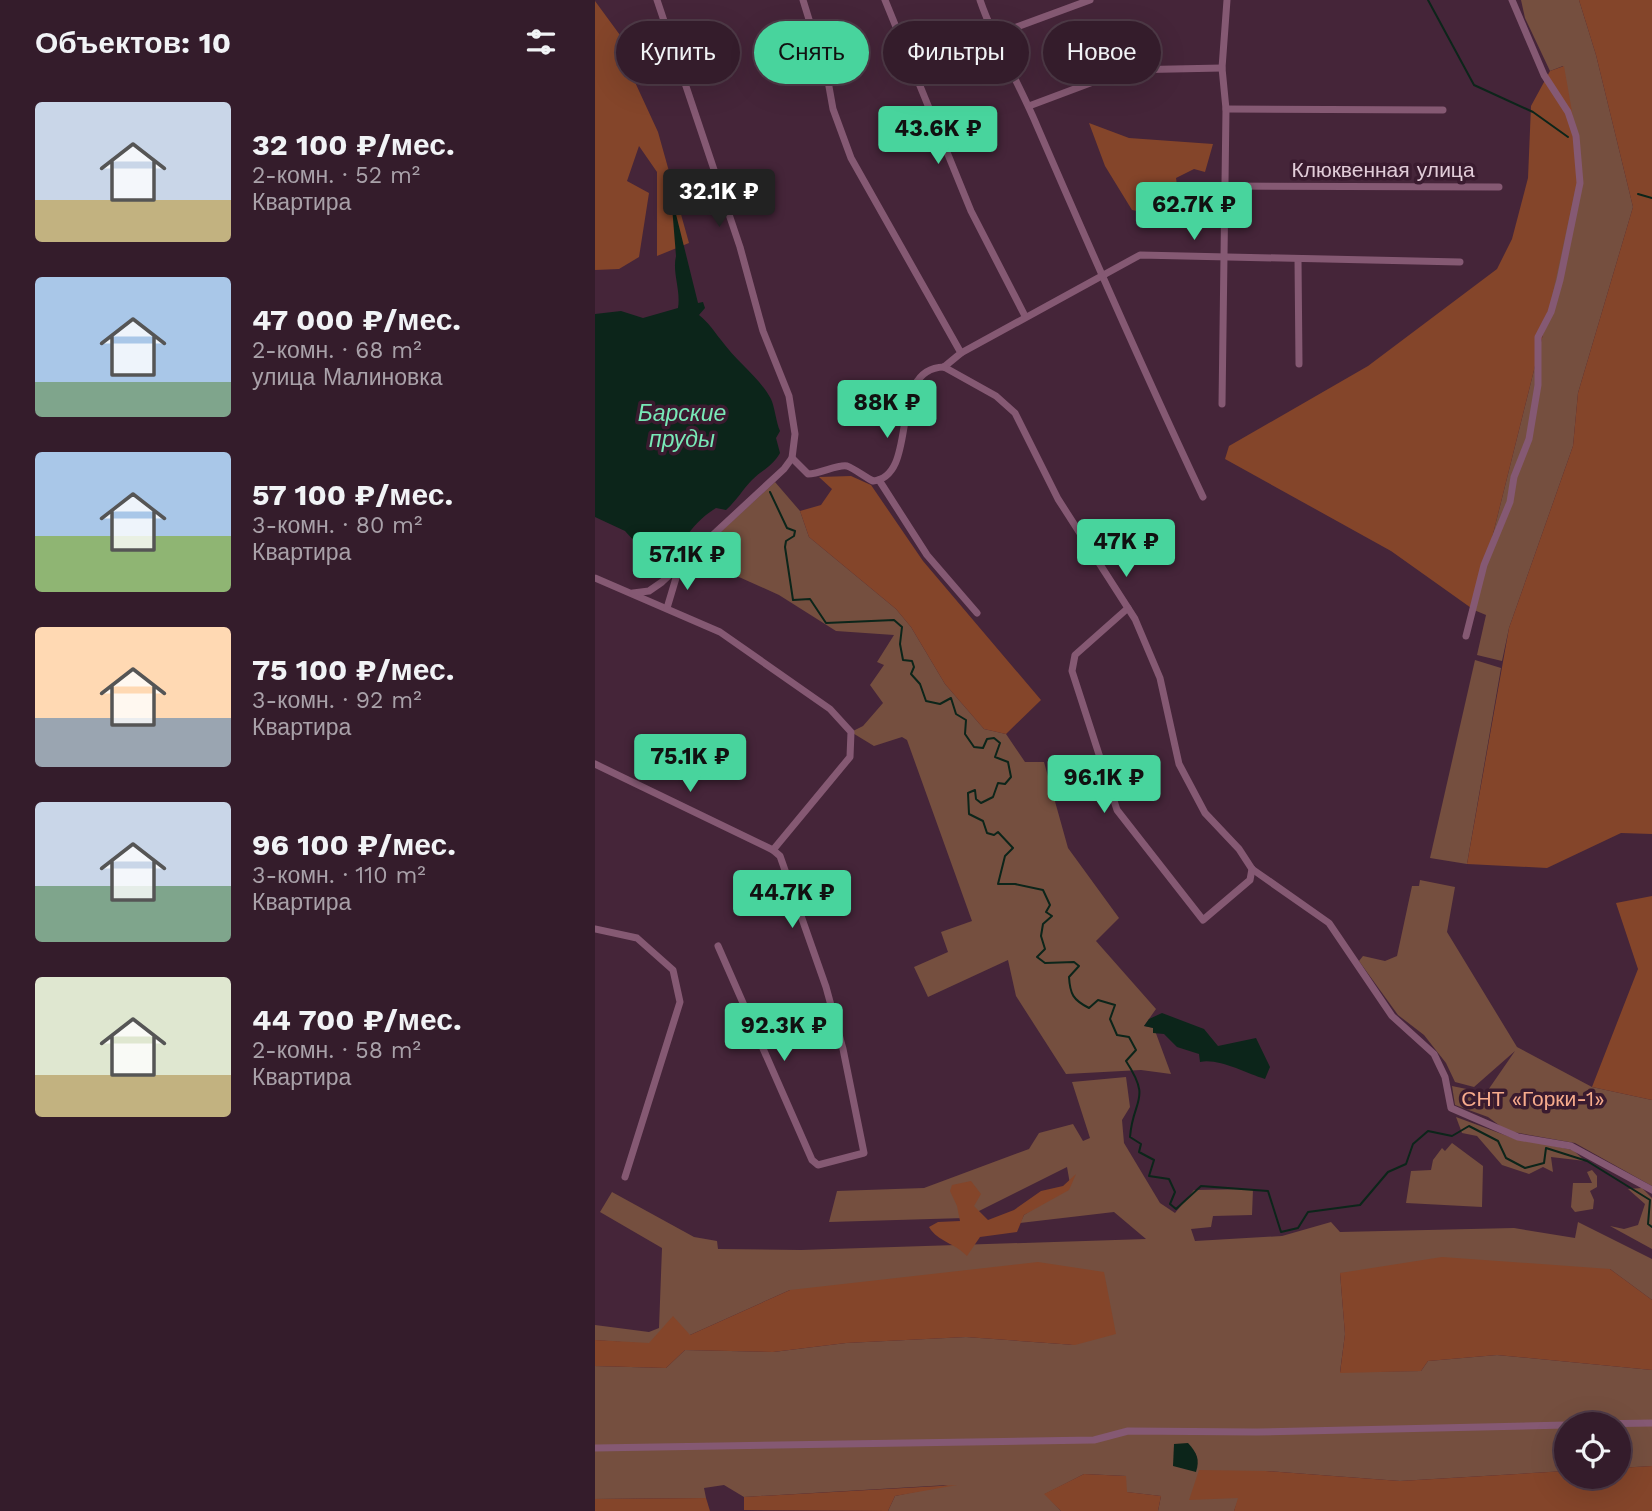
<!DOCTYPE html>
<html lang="ru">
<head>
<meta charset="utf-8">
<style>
  body { margin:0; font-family:"Work Sans",sans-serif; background:#3f2937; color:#f1f3f6; height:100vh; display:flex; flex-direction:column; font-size:26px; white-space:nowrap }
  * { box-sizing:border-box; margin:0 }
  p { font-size:23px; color:#a9a1a9 }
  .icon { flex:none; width:38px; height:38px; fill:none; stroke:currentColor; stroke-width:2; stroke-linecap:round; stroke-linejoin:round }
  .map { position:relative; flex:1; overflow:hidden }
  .details { display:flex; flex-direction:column; background:#341c2b; width:595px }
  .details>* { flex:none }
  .banner { position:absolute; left:21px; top:21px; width:665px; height:63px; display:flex; gap:14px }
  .buttons { position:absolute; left:959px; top:1412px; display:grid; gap:14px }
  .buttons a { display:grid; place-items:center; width:77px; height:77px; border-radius:50%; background:#341c2b; box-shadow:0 7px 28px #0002,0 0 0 2px #4e3a47; font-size:35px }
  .price { position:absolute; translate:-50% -60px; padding:0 16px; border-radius:7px; background:#48d49d; color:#111; font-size:23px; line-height:46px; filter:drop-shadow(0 2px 4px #0008) }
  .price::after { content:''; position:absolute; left:50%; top:42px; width:21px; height:16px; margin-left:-10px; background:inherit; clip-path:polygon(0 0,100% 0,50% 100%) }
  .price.current { background:#222; color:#fff }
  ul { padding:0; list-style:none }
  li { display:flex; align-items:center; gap:21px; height:175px; padding:0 35px }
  li span { display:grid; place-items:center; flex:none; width:196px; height:140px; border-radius:7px; color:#555 }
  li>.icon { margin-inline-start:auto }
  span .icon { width:84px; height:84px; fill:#fffc; stroke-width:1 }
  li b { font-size:30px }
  h2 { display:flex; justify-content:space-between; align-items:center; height:84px; padding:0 35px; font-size:30px }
  .pill { padding:0 24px; border-radius:32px; background:#341c2b; box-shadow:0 7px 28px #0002,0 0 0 2px #4e3a47; font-size:24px; line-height:63px }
  .pill.current { background:#48d49d; color:#111 }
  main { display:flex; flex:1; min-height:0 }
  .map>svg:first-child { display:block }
  .green { fill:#754f3f }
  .forest { fill:#84452a }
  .water { fill:#0c251a }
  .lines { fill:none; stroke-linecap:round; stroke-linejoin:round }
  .stream { stroke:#0c251a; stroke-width:2 }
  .minor { stroke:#855973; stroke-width:7 }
  .labels { text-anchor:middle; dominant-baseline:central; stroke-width:7; stroke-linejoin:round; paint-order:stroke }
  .street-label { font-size:21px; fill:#e1ccd8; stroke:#3a1b2f }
  .park-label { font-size:21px; fill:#f7ab8c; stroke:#3a1b2f }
  .water-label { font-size:23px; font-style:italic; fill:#78e8b7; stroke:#3a1b2f }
</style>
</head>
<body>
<main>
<section class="details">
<h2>Объектов: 10<svg class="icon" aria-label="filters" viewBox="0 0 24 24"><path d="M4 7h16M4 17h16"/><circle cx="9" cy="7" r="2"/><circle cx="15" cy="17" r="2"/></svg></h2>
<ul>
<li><span style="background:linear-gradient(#c9d6e8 70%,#c2b280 0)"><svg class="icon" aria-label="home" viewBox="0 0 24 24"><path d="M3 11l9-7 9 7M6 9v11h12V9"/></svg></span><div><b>32 100 ₽/мес.</b><p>2-комн. · 52 m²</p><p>Квартира</p></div></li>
<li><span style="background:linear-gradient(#a9c7e8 75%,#7fa58c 0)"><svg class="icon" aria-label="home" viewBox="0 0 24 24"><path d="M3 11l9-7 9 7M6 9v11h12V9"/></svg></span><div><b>47 000 ₽/мес.</b><p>2-комн. · 68 m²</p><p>улица Малиновка</p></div></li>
<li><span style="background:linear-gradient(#a9c7e8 60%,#8fb573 0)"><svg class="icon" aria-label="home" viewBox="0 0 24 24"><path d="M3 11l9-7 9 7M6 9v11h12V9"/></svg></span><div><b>57 100 ₽/мес.</b><p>3-комн. · 80 m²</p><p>Квартира</p></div></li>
<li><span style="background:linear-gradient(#ffd9b3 65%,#9aa5b1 0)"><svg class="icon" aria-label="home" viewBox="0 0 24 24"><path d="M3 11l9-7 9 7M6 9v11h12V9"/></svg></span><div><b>75 100 ₽/мес.</b><p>3-комн. · 92 m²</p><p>Квартира</p></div></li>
<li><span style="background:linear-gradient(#c9d6e8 60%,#7fa58c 0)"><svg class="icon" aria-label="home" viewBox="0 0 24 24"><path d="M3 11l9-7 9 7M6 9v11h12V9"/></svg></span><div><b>96 100 ₽/мес.</b><p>3-комн. · 110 m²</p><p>Квартира</p></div></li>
<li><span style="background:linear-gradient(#dfe7d0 70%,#c2b280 0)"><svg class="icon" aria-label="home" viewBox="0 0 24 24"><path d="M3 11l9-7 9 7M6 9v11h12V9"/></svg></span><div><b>44 700 ₽/мес.</b><p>2-комн. · 58 m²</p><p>Квартира</p></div></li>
</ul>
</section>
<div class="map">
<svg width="1057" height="1511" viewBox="0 0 1057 1511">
  <rect width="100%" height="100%" fill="#452539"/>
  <g class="green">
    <path d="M926,0H984L1001,55L1038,207L983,393L978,446L914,628L907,661L882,655L891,615L879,610L954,310L968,66L955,71L930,18Z"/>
    <path d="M180,482L205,511L214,537L301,609L316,627L350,684L389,729L411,734L430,762H449L473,848L524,918L501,941L561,1009L549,1026L559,1028L576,1074L546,1070L471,1074L421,996L413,960L333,997L319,967L353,952L346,932L377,921L312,740L307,737L279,746L256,732L268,726L288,703L275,685L289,665L282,662L299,635L241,631L184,595L135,573L107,549Z"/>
    <path d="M880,660L906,668L872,864L835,858Z"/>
    <path d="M825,880L860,887L852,932L922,1047L997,1087L1057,1100V1186L980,1143L912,1131L893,1117L860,1105L857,1086L891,1093L920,1051L879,1087L860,1082L851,1063L829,1035L803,1015L764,961L768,956L790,961L802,956L817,886H824Z"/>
    <path d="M531,1077L535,1107L527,1120L529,1143L565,1203L580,1213L599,1190L658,1189L657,1215L618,1216L616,1227L596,1229L600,1241L687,1236L736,1222L745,1232L919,1228L980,1238L983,1222L1057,1259V1300L1015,1269L745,1273L750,1334L745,1372L826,1371L833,1361L902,1355L1057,1370V1466L1024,1468V1424H971V1471L805,1481L671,1471L644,1498L639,1511H563L566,1496L531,1492V1476L489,1474L450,1494L466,1511H293L300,1496L353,1485L149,1497L129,1485L109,1488L111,1498L0,1499V1366L71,1368L90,1350L178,1352L251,1343L371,1337L480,1345L195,1290L95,1335L54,1344L0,1340V1325L54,1332L64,1328L67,1248L5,1212L17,1192L99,1237L122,1241L123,1249L206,1250L551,1239L519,1212L425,1223L429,1215L475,1184L472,1167L370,1218L234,1222L242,1191L329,1188L434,1149L444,1133L478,1124L488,1141L495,1138L477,1082Z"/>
    <path d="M861,1117L915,1137L978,1150L990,1161L956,1157L958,1172L948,1167L934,1174L907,1165L882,1136L867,1133Z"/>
    <path d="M857,1143L888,1166L887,1207L811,1203L816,1171L836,1170L838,1160L847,1148L850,1151Z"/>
    <path d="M997,1170L1002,1176V1187L995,1191L999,1200L998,1209L980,1212L976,1207L978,1183H997L992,1172Z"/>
    <path d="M1047,1188L1057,1198V1249L1015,1226L1029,1229L1043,1225L1050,1204L1033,1189Z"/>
  </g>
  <g class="forest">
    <path d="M984,0H1057V834L1026,833L952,868L872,864L914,628L978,446L983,393L1038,207L1001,55Z"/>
    <path d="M0,1L33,46L43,71L39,80L63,132L94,243L62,256V172L44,146L32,181L54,193L44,257L24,269L0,270Z"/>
    <path d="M969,66L986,163L954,310L879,610L796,551L630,459L634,446L773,366L902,269L917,239L933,178L936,106L955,71Z"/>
    <path d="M494,123L534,138L618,144L610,172L599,169L581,178L584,199L604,203L607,217L566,216L537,210L510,166Z"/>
    <path d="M256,476L276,485L328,561L446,700L411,734L389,729L350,684L316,627L301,609L214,537L205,511L226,505L237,489L224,477Z"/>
    <path d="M1057,896V1100L997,1087L1043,969L1021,903Z"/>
    <path d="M481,1174L474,1190L429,1215L422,1232L385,1237L372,1256C360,1243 343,1242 334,1227L343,1222L365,1221L362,1206L355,1191L357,1185L376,1181L386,1194L379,1206L393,1220L419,1210L446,1191L468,1186Z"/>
    <path d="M847,1257L1015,1269L1057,1300V1370L902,1355L833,1361L826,1371L745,1373L750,1334L745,1273Z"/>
    <path d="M443,1262L509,1272L521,1334L480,1345L371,1337L251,1343L178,1352L90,1350L71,1368L0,1366V1340L54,1343L78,1316L95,1335L195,1290Z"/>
    <path d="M1057,1466V1511H639L643,1498L594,1500L604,1470L671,1471L805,1481L971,1471V1477H1024V1468Z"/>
    <path d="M489,1474L531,1476L532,1492L566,1496L563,1511H466L449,1494Z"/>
    <path d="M362,1485L300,1496L293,1511L149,1510V1497Z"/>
    <path d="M111,1498L115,1511H0V1499Z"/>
  </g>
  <g class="water">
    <path d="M76,194L103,303L108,302L110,308L104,315C114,323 118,330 126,340C142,362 164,377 176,399C180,408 181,422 185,431L181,438L185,453C178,466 167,470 157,480C148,489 142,500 131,510L121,508C100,521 91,536 79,557L41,543L30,531L0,517V314L26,311L48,318L83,308C86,290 77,273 81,256Z"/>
    <path d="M567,1013L609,1029L623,1046L661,1038L675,1067L670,1079C650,1073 624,1058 605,1062L604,1054L582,1047L569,1034L558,1033V1028L549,1026L554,1019Z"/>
    <path d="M593,1443C602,1453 605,1459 601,1472L578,1466L579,1444Z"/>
  </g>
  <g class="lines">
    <g class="stream">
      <path d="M833,0L879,85L938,112L973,137"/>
      <path d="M1043,194L1057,198"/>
      <path d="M175,492L192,528L200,531L199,536L191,541L190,547L198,600L215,599L231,623L299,620L307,627L305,644L308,660L317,661L319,667L316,674L325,684L331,701L345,704L356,698L361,714L371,720L370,734L379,747L388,748L392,739L399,738L405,743L400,757L413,762L416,777L410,784L403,783L398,797L386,803L381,799L380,790L373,793L374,814L388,821L392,833L399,835L403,832L418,848L410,856L403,884H420L448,890L455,905L451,912L457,916L448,924L446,936L450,949L442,957L450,963L479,962L484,966L474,977C475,994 478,1000 494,1008L503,1000L520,1005L515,1019L522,1035L534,1037L541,1050L531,1061C557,1101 538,1098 535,1137L546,1144L544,1152L559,1160L554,1176L574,1179L580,1192L575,1204L581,1209L606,1186L673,1191L686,1232L703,1228L713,1212L765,1205L793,1172L811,1164L818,1144L833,1131L857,1136L874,1126L903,1141L911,1158L930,1168L949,1163L951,1148L992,1161L1055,1200L1053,1224L1057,1227"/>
    </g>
    <g class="minor">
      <path d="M208,0L233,81L238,109L256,158L366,353L349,367"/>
      <path d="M290,0L376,211L430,316"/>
      <path d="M385,0C400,44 424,83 442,126C496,251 550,374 608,497"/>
      <path d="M397,36L495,0"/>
      <path d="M434,106L530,70L627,68"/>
      <path d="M631,109L848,110"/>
      <path d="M629,186L904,187"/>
      <path d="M703,259L704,364"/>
      <path d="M366,353L545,255L865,262"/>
      <path d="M349,367L401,396L420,413L463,499L540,619L565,678L584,764L610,813L644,849L657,869L734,923L797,1016L839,1054L850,1077L856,1108L923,1137L976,1146L1057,1190"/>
      <path d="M627,404L631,109L627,68L632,0"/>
      <path d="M197,458L213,474C225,474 243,464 252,466C260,469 270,477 278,481C326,476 291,368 349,367"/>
      <path d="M284,480L332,555L382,613"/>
      <path d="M0,578L125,632L235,709L256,732L255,757L178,850L185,856L231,987L248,1049L269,1153L223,1165L217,1160L123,946"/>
      <path d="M38,593L54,591L67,582L189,469L197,458L200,434L194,396L168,331L145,247L62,0"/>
      <path d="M72,608L84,568"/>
      <path d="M533,608L480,655L477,671L522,810L608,920L655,880L657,869"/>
      <path d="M871,636L889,565L915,502L919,477L934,439L943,385V337L956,312L965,280L985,183L981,136L973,112L949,75L917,0"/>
      <path d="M0,764L178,850"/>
      <path d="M0,929L42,938L78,970L85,1002L30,1177"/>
      <path d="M998,1424L1057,1423"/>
      <path d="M0,1448L499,1440L533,1431L662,1432L971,1425"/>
    </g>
  </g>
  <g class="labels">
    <g class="street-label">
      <text x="788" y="169">Клюквенная улица</text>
    </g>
    <g class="park-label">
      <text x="938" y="1098">СНТ «Горки-1»</text>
    </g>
    <g class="water-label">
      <text x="87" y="413">Барские<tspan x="87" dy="26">пруды</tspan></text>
    </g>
  </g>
</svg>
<div class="buttons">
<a><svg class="icon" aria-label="locate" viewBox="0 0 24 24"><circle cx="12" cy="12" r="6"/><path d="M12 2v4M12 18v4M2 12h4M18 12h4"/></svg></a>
</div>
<b class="price" style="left:343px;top:166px">43.6K ₽</b>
<b class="price current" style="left:124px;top:229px">32.1K ₽</b>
<b class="price" style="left:599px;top:242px">62.7K ₽</b>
<b class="price" style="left:292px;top:440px">88K ₽</b>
<b class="price" style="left:531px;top:579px">47K ₽</b>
<b class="price" style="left:92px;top:592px">57.1K ₽</b>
<b class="price" style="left:95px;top:794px">75.1K ₽</b>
<b class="price" style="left:509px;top:815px">96.1K ₽</b>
<b class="price" style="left:197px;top:930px">44.7K ₽</b>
<b class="price" style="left:189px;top:1063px">92.3K ₽</b>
<div class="banner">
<a class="pill">Купить</a>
<a class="pill current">Снять</a>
<a class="pill">Фильтры</a>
<a class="pill">Новое</a>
</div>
</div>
</main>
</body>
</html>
